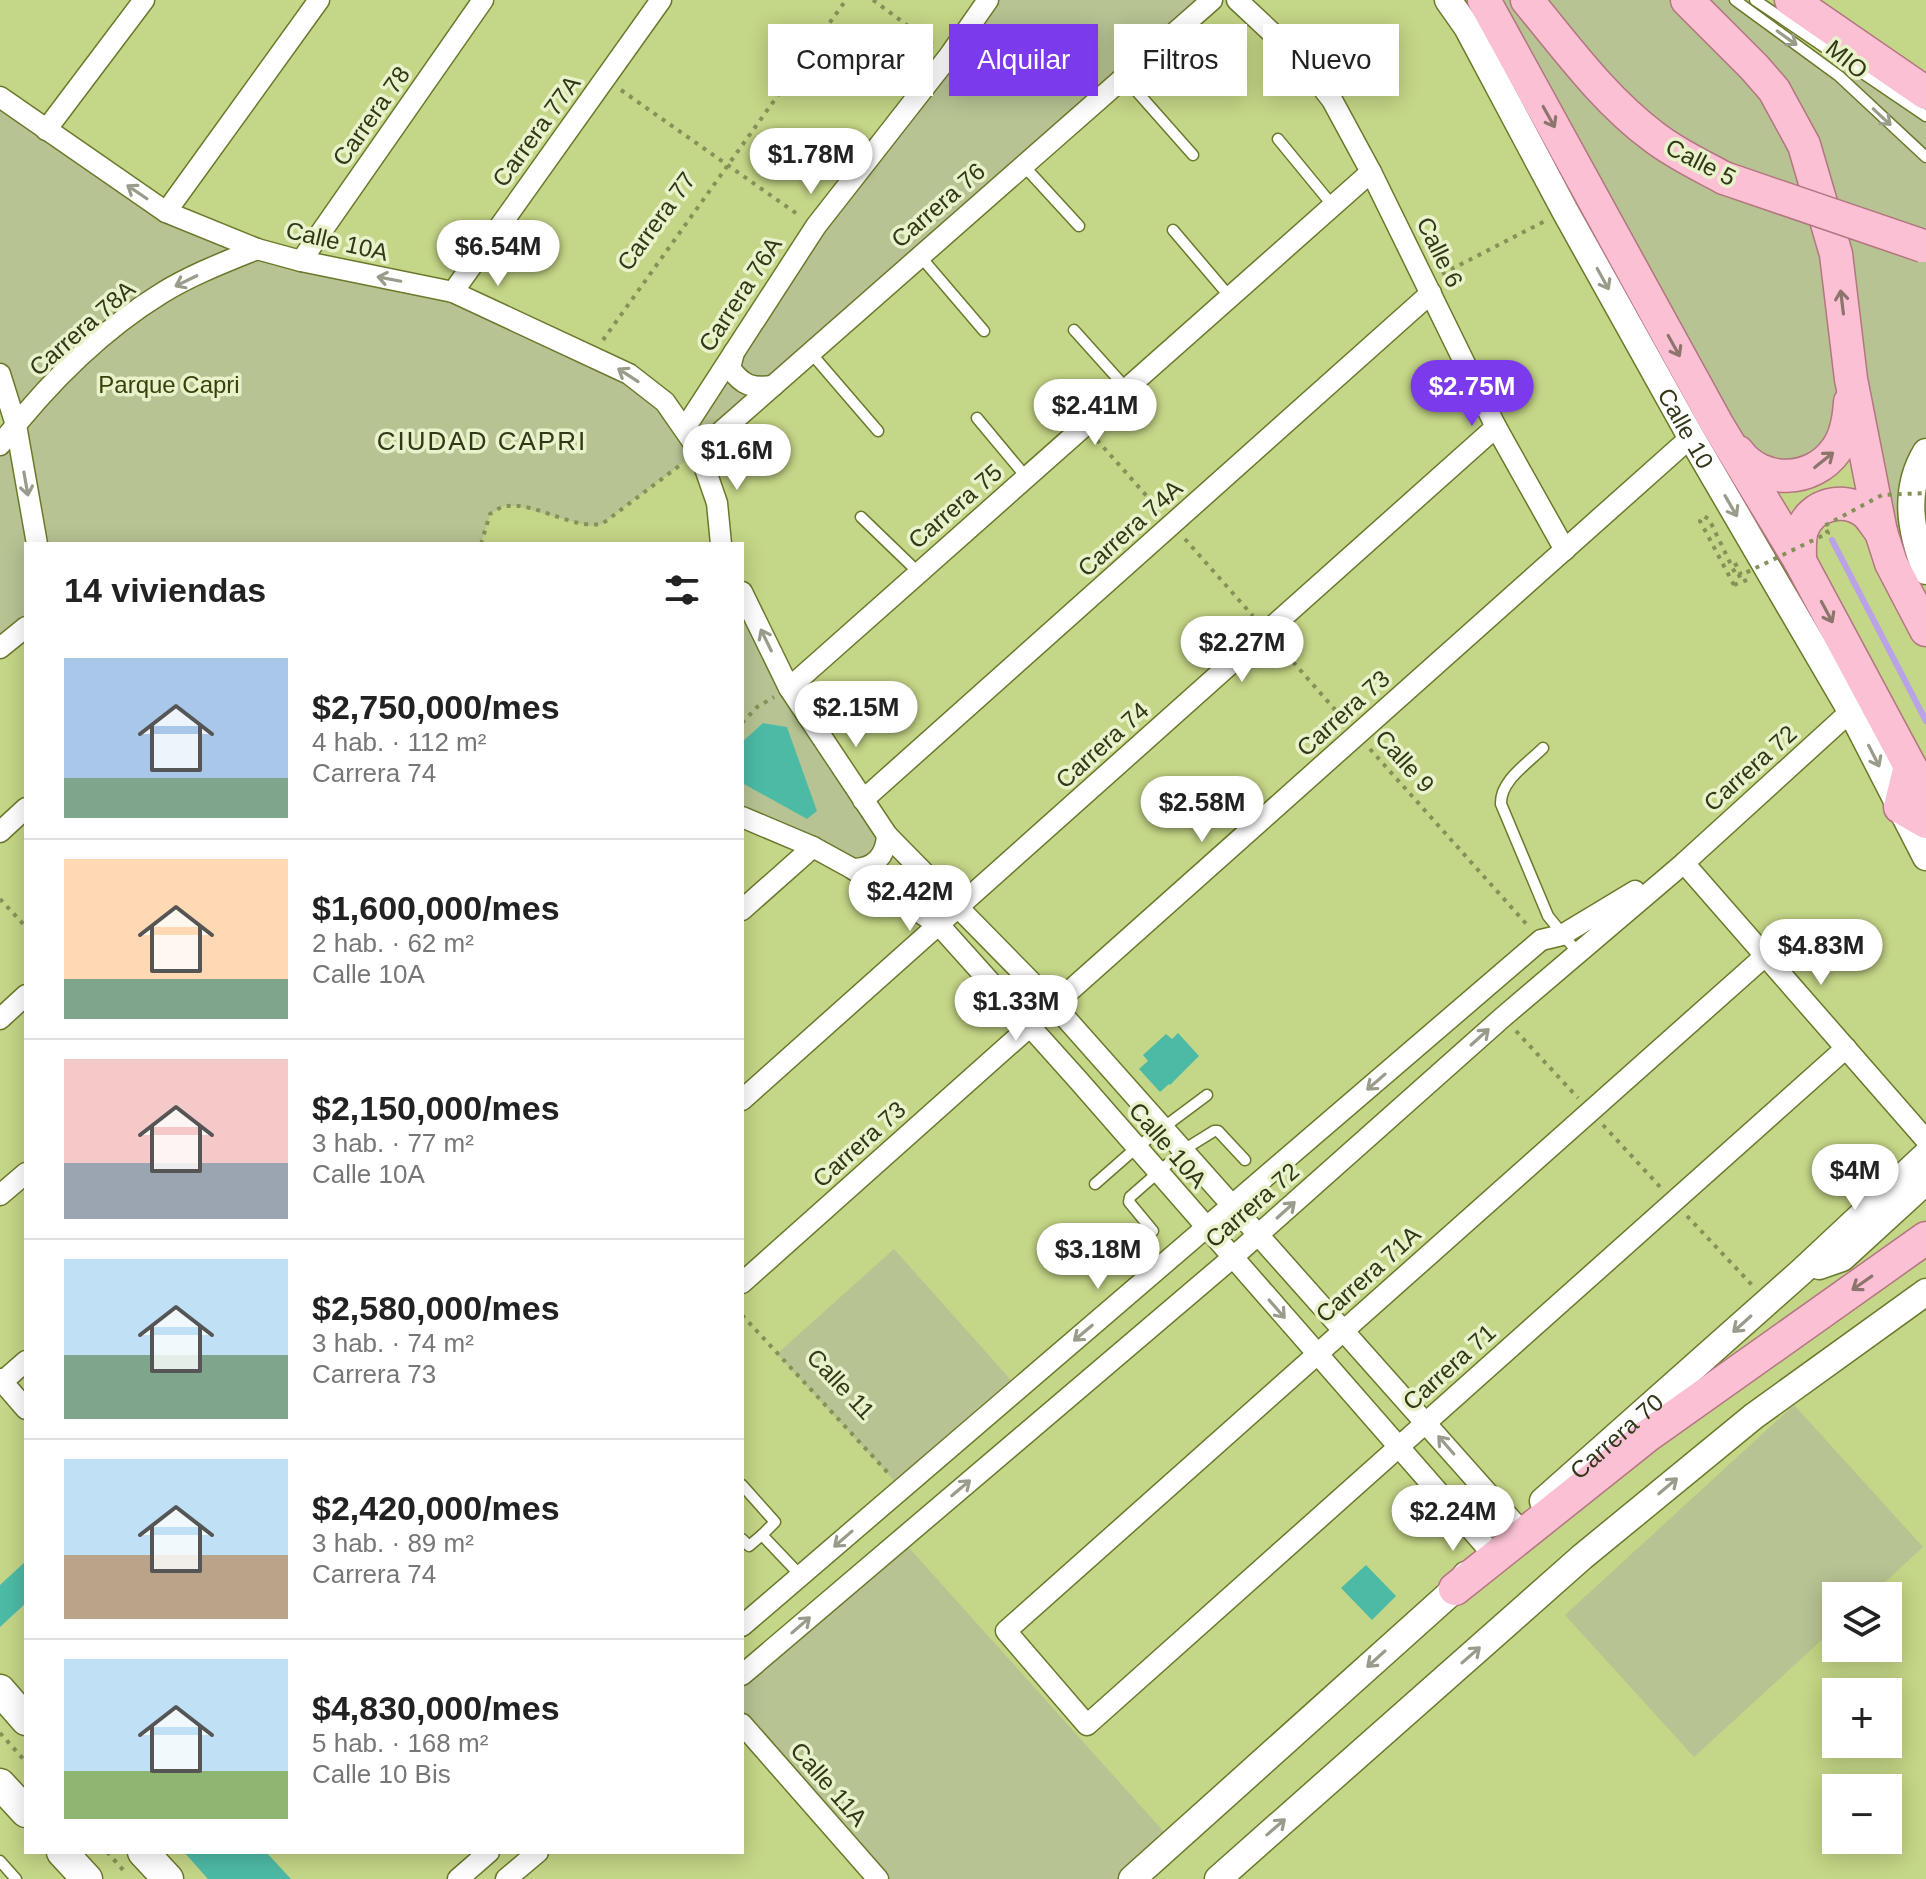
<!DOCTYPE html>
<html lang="es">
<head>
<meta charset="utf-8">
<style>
  body { margin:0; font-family:Arial,sans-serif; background:#f6f6f6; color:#222; height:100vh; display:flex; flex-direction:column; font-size:30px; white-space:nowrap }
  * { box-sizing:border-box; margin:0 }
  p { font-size:26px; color:#767676 }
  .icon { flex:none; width:44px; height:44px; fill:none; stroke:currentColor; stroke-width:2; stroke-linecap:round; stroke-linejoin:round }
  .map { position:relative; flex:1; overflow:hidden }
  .details { position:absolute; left:24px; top:542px; width:720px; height:1312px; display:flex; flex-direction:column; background:#fff; border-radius:0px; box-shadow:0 4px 20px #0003 }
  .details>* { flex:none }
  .top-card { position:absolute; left:768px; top:24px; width:760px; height:72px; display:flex; gap:16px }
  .fabs { position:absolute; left:1822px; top:1582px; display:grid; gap:16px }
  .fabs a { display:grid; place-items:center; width:80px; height:80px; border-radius:0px; background:#fff; box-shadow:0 4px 20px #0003; font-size:40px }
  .price { position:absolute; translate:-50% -68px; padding:0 18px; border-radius:28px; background:#fff; color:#222; font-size:26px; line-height:52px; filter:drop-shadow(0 2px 4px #0008) }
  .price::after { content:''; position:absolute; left:50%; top:48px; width:24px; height:18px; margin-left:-12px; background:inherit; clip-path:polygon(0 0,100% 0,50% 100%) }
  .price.active { background:#7c3aed; color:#fff }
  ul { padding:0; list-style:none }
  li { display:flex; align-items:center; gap:24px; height:200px; padding:0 40px }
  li+li { border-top:2px solid #e0e0e0 }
  li span { display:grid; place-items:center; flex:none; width:224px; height:160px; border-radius:0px; color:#555 }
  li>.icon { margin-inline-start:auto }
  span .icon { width:96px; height:96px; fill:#fffc; stroke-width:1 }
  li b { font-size:34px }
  h2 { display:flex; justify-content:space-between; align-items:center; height:96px; padding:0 40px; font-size:34px }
  .pill { padding:0 28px; border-radius:0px; background:#fff; box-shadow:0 4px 20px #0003; font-size:28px; line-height:72px }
  .pill.active { background:#7c3aed; color:#fff }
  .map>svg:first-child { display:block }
  .green { fill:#b7c392 }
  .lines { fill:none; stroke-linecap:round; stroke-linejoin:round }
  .stream { stroke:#b9a3e6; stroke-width:6 }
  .building { fill:#4dbaa6 }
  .service-casing { stroke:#6a792b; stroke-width:13 }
  .minor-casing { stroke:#6a792b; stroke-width:23 }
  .tertiary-casing { stroke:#6a792b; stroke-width:29 }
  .secondary-casing { stroke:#6a792b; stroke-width:33 }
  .primary-casing { stroke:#b3757f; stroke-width:35 }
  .path { stroke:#849257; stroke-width:4; stroke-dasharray:4 6; stroke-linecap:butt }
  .service { stroke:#fff; stroke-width:10 }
  .minor { stroke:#fff; stroke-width:20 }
  .tertiary { stroke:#fff; stroke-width:26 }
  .secondary { stroke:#fff; stroke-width:30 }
  .primary { stroke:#fbc0d4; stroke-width:32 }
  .primary-bridge-casing { stroke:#b3757f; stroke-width:35; stroke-linecap:butt }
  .path-bridge { stroke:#849257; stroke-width:4; stroke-dasharray:4 6; stroke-linecap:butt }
  .primary-bridge { stroke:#fbc0d4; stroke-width:32 }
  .oneway { stroke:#989c8b }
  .oneway2 { stroke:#8c756c }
  .labels { text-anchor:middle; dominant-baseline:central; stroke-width:7; stroke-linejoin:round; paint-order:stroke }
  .street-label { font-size:24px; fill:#313817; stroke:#e8f2cb }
  .park-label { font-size:24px; fill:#38410a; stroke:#e8f2cb }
  .neighbourhood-label { font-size:26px; letter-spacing:2px; fill:#313817; stroke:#e8f2cb }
</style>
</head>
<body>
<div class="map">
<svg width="1926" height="1879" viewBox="0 0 1926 1879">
  <rect width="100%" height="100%" fill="#c4d687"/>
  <g class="green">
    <path d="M988,0H1212L699,451L602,524L589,526L517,506H504L490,514L481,544H26V627L0,648V445L16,425L0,374V97L166,212L257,249L453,292L592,355L685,427Z"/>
    <path d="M1484,0H1735L1840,76L1848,64L1926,116V571L1911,525L1881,532L1851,384L1837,449L1761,472Z"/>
    <path d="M742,592L887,835L869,866L742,817V783L807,819L817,811L787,727L763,723L742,742Z"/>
    <path d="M894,1249L1017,1387L901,1488L777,1354Z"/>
    <path d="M1794,1405L1923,1547L1870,1596H1836V1627L1694,1757L1565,1615Z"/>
    <path d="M901,1539L1173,1842L1132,1879H878L742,1724V1675Z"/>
  </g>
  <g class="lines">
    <path class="stream" d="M1832,540L1926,721"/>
  </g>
  <g class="building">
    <path d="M763,723L787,727L817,811L807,819L742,783V742Z"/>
    <path d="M1178,1033L1199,1056L1170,1085L1169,1084L1160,1092L1139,1069L1148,1061L1143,1055L1166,1034L1172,1039Z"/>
    <path d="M26,1561V1603L0,1627V1585Z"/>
    <path d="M1366,1565L1396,1596L1372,1620L1341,1588Z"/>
    <path d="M184,1852H266L291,1879H208Z"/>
  </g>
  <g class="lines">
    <defs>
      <g id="service">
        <path d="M1735,0L1839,76L1926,157"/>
        <path d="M1755,0L1926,116"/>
        <path d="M1124,77L1193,155"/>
        <path d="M1278,139L1333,206"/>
        <path d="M1023,165L1079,226"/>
        <path d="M1173,230L1230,297"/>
        <path d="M920,256L984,331"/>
        <path d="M1074,330L1127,389"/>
        <path d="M810,352L878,431"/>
        <path d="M977,418L1027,478"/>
        <path d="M861,517L919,573"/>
        <path d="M1543,748C1527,764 1500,781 1501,804L1548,916L1578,953"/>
        <path d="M1095,1184L1136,1148L1207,1095"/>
        <path d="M1153,1231L1129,1202L1130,1197L1185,1149L1214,1131H1218L1245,1160"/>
        <path d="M742,1485L775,1522L762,1535L801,1576"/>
        <path d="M742,1539L749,1546L762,1535"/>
        <path d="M0,1861L16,1879"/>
      </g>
      <g id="minor">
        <path d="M1237,0L1301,60L1332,100L1371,172L1496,427L1565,550"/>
        <path d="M0,97L166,212L257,249L301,261L453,292L629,374L665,402L699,451L717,503L721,544"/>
        <path d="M46,130L144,0"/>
        <path d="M166,212L319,0"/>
        <path d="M301,261L483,0"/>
        <path d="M453,292L661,0"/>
        <path d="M734,352L730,368C742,385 752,389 773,386"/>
        <path d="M0,374L16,425L37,544"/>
        <path d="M685,428L816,226L949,56L988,0"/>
        <path d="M0,445C44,388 100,331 162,293C191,275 225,262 257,249"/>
        <path d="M699,451L1212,0"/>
        <path d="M742,592L789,688L887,835L1054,1005L1516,1525"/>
        <path d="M0,648L26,627"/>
        <path d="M789,688L1371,172"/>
        <path d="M863,800L1431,293"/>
        <path d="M742,817L813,847L853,869L939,925L1079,1081L1488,1549"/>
        <path d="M0,832L26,808"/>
        <path d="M1684,863L1926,1140"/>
        <path d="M853,869C874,869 886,856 887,835"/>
        <path d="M742,910L813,847"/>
        <path d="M1765,956L1006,1631L1087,1725L1846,1048"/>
        <path d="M0,1019L26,995"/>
        <path d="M742,1100L1496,427"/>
        <path d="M0,1195L26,1173"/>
        <path d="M742,1283L1691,437"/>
        <path d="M0,1379L26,1409"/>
        <path d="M2,1382L26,1361"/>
        <path d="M742,1626L1541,940L1562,935L1635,891"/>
        <path d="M742,1675L1232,1258L1503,1017L1684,863L1851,711"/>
        <path d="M742,1724L878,1879"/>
        <path d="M458,1879L489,1852"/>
        <path d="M506,1879L538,1852"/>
      </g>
      <g id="tertiary">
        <path id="s1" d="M1448,0L1467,27L1565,211L1691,437L1851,711L1926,857"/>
        <path d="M1926,452C1903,490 1910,531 1926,571"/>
        <path d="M1819,1266L1842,1258L1926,1181"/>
        <path id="s2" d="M1543,1501L1801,1272L1926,1155"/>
        <path d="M1132,1879L1455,1589L1466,1575"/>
        <path d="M1218,1879L1582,1557L1754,1416L1926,1292"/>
      </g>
      <g id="secondary">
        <path d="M0,1690L26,1720"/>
        <path d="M0,1784L26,1812"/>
        <path d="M62,1852L87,1879"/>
        <path d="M143,1852L168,1879"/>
      </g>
      <g id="primary">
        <path d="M1484,0L1717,424L1800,561L1926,796"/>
        <path d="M1527,0C1566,47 1604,100 1654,137C1676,154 1700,165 1724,178"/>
        <path d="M1687,0L1754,67L1774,90L1804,145L1836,254L1851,379L1881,532L1891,563L1926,630"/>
        <path d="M1791,0L1926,93"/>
        <path d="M1738,452C1762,485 1813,483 1836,450C1846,437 1849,418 1850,402"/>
        <path d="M1800,561C1800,551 1799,539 1802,530C1811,504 1844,496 1865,512C1871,517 1876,526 1881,532"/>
        <path d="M1910,766L1900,807L1926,822"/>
        <path d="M1455,1589L1647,1436L1926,1238"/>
      </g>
    </defs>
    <use href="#service" class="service-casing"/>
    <use href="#minor" class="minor-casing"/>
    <use href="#tertiary" class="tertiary-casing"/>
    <use href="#secondary" class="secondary-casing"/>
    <use href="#primary" class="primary-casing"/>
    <g class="path">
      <path d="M873,0L934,45"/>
      <path d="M621,90L800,216"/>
      <path d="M1442,274L1545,221"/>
      <path d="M603,340L846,0"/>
      <path d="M1097,440L1160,511"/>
      <path d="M1185,539L1253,616"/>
      <path d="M481,544L490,514C495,511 501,506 507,506C536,502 570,529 602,524L683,463"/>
      <path d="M1735,563L1741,575"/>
      <path d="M1734,585L1749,579"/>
      <path d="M1280,647L1345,721"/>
      <path d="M742,723L757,707L774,697"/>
      <path d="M1370,749L1529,927"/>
      <path d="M0,899L26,927"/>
      <path d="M1516,1031L1578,1098"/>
      <path d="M1603,1125L1662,1189"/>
      <path d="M1687,1216L1752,1285"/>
      <path d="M742,1315L890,1475"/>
      <path d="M0,1733L26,1762"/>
      <path d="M107,1852L124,1871"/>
    </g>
    <use href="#service" class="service"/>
    <use href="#minor" class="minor"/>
    <use href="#tertiary" class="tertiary"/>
    <use href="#secondary" class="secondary"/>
    <use href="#primary" class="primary"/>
    <defs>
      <path id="primary-bridge" d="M1724,178L1923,246"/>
    </defs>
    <use href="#primary-bridge" class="primary-bridge-casing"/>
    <path class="path-bridge" d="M1734,585L1700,521L1703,516L1709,519L1737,577L1828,533L1824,526L1882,495L1926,493"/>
    <use href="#primary-bridge" class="primary-bridge"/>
  </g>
  <defs><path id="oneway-shaft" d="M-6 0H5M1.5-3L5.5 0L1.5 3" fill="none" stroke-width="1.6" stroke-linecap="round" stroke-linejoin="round" transform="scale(2)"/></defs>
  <g class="oneway">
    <use href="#oneway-shaft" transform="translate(1787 38) rotate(36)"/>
    <use href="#oneway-shaft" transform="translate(1882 117) rotate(43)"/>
    <use href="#oneway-shaft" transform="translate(137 192) rotate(-146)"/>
    <use href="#oneway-shaft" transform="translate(389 279) rotate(-169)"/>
    <use href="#oneway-shaft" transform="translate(1603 279) rotate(61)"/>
    <use href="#oneway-shaft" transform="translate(186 281) rotate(154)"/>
    <use href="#oneway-shaft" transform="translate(628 375) rotate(-147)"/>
    <use href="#oneway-shaft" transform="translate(26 484) rotate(80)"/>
    <use href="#oneway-shaft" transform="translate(1731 506) rotate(60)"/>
    <use href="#oneway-shaft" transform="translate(766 640) rotate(-116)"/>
    <use href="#oneway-shaft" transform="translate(1874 756) rotate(63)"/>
    <use href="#oneway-shaft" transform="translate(1480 1037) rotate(-42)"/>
    <use href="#oneway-shaft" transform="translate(1376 1082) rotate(139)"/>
    <use href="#oneway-shaft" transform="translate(1286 1210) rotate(-42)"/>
    <use href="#oneway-shaft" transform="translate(1277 1309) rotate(49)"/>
    <use href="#oneway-shaft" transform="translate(1742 1324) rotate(138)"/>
    <use href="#oneway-shaft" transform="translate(1083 1333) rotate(140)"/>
    <use href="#oneway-shaft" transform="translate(1446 1445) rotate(-131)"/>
    <use href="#oneway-shaft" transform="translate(1668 1486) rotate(-40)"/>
    <use href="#oneway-shaft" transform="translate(961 1488) rotate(-40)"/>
    <use href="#oneway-shaft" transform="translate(843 1539) rotate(139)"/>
    <use href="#oneway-shaft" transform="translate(801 1625) rotate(-41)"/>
    <use href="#oneway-shaft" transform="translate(1471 1655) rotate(-41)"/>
    <use href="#oneway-shaft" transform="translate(1376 1659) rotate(138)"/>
    <use href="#oneway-shaft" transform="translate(1276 1827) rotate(-41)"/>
  </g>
  <g class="oneway2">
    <use href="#oneway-shaft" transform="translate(1549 117) rotate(61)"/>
    <use href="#oneway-shaft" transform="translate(1842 302) rotate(-97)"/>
    <use href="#oneway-shaft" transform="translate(1674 346) rotate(61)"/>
    <use href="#oneway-shaft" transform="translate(1824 460) rotate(-39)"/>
    <use href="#oneway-shaft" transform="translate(1827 612) rotate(62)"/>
    <use href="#oneway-shaft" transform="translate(1862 1283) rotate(145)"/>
  </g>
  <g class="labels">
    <g class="street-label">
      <text transform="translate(1847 59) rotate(39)">MIO</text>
      <text transform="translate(371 116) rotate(-55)">Carrera 78</text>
      <text transform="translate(536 131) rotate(-54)">Carrera 77A</text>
      <text transform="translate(1701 162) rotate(27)">Calle 5</text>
      <text transform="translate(938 205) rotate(-41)">Carrera 76</text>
      <text transform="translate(656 221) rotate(-54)">Carrera 77</text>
      <text transform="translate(337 241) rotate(13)">Calle 10A</text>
      <text transform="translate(1440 252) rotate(64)">Calle 6</text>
      <text transform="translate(740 294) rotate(-57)">Carrera 76A</text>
      <text transform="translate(82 328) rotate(-41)">Carrera 78A</text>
      <text stroke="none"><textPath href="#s1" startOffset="490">Calle 10</textPath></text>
      <text transform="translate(955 506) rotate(-41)">Carrera 75</text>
      <text transform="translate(1130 528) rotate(-42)">Carrera 74A</text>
      <text transform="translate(1343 713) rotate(-42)">Carrera 73</text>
      <text transform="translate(1102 745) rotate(-42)">Carrera 74</text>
      <text transform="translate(1405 761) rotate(48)">Calle 9</text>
      <text transform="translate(1750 768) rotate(-42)">Carrera 72</text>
      <text transform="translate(859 1144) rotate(-42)">Carrera 73</text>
      <text transform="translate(1168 1145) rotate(49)">Calle 10A</text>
      <text transform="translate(1252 1205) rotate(-41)">Carrera 72</text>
      <text transform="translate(1368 1274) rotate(-42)">Carrera 71A</text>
      <text transform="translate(1449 1367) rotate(-42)">Carrera 71</text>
      <text transform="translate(841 1384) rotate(47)">Calle 11</text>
      <text stroke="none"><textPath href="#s2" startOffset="98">Carrera 70</textPath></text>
      <text transform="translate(829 1784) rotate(49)">Calle 11A</text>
    </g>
    <g class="park-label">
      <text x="169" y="384">Parque Capri</text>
    </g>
    <g class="neighbourhood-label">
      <text x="482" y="441">CIUDAD CAPRI</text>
    </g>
  </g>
</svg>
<div class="fabs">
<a><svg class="icon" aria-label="layers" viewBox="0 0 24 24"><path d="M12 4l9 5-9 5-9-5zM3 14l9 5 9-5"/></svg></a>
<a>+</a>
<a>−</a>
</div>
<b class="price" style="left:811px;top:196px">$1.78M</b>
<b class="price" style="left:498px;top:288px">$6.54M</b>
<b class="price active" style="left:1472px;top:428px">$2.75M</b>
<b class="price" style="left:1095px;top:447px">$2.41M</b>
<b class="price" style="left:737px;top:492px">$1.6M</b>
<b class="price" style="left:1242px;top:684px">$2.27M</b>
<b class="price" style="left:856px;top:749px">$2.15M</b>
<b class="price" style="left:1202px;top:844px">$2.58M</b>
<b class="price" style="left:910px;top:933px">$2.42M</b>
<b class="price" style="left:1821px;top:987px">$4.83M</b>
<b class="price" style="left:1016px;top:1043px">$1.33M</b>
<b class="price" style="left:1855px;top:1212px">$4M</b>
<b class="price" style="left:1098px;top:1291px">$3.18M</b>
<b class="price" style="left:1453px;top:1553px">$2.24M</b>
<div class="top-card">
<a class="pill">Comprar</a>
<a class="pill active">Alquilar</a>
<a class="pill">Filtros</a>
<a class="pill">Nuevo</a>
</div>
<section class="details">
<h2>14 viviendas<svg class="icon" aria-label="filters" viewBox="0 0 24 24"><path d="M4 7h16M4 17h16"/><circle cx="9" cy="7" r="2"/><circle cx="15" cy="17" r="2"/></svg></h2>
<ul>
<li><span style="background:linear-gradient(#a9c7e8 75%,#7fa58c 0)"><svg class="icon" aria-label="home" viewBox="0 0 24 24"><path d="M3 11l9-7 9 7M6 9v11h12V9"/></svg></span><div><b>$2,750,000/mes</b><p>4 hab. · 112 m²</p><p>Carrera 74</p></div></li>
<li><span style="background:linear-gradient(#ffd9b3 75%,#7fa58c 0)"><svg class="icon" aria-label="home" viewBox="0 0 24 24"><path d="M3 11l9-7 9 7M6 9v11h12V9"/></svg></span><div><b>$1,600,000/mes</b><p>2 hab. · 62 m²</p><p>Calle 10A</p></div></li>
<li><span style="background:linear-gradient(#f6c9c9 65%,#9aa5b1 0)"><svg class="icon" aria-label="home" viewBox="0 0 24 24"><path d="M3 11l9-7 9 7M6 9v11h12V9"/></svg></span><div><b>$2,150,000/mes</b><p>3 hab. · 77 m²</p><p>Calle 10A</p></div></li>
<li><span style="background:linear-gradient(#bfe0f5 60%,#7fa58c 0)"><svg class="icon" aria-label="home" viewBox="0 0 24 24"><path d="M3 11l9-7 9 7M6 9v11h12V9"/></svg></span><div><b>$2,580,000/mes</b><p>3 hab. · 74 m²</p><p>Carrera 73</p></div></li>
<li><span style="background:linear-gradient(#bfe0f5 60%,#b9a48a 0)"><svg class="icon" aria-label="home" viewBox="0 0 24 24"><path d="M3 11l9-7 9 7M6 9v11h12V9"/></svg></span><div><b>$2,420,000/mes</b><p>3 hab. · 89 m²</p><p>Carrera 74</p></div></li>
<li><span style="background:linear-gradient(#bfe0f5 70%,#8fb573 0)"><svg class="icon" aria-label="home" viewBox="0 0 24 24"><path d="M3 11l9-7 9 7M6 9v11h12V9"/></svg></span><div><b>$4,830,000/mes</b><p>5 hab. · 168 m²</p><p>Calle 10 Bis</p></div></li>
</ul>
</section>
</div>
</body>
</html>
